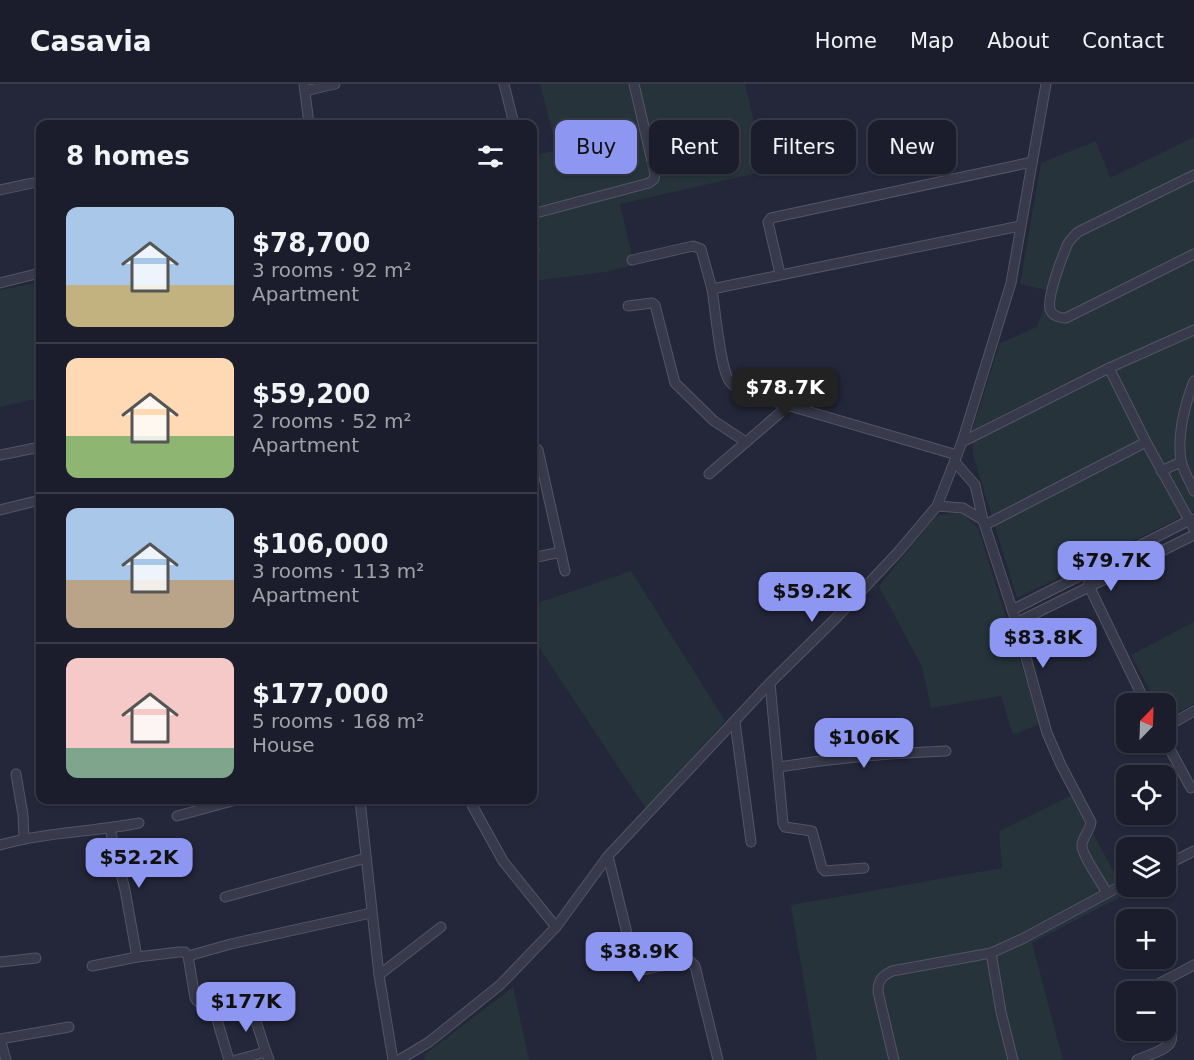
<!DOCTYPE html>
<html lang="en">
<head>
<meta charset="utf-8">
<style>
  body { margin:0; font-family:"DejaVu Sans",sans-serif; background:#242634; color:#f1f3f6; height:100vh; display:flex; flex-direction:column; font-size:22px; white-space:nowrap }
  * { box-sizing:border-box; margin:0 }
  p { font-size:20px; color:#a0a2a9 }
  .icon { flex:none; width:33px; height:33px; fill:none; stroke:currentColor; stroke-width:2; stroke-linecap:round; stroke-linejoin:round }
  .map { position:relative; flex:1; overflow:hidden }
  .details { position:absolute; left:36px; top:36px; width:501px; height:684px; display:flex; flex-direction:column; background:#1b1d2c; border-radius:12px; box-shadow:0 2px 4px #0004,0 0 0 2px #393b48 }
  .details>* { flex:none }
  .banner { position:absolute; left:555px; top:36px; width:549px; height:54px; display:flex; gap:12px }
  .needle { width:39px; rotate:23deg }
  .tools { position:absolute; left:1116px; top:609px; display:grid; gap:12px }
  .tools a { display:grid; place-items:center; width:60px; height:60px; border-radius:12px; background:#1b1d2c; box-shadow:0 2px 4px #0004,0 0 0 2px #393b48; font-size:30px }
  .price { position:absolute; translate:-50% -51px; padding:0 14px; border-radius:12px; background:#8d97f1; color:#111; font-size:20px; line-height:39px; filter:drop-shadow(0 2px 3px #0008) }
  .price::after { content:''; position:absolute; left:50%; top:36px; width:18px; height:14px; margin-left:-9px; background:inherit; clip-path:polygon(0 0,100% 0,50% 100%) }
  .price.selected { background:#222; color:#fff }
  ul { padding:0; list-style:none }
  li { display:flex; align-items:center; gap:18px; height:150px; padding:0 30px }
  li+li { border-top:2px solid #393b48 }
  li span { display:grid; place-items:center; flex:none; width:168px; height:120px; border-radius:12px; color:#555 }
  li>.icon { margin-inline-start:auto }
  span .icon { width:72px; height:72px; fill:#fffc; stroke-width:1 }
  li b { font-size:26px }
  h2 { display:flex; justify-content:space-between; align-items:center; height:72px; padding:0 30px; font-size:26px }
  .tag { padding:0 21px; border-radius:12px; background:#1b1d2c; box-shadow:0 2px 4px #0004,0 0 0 2px #393b48; font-size:21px; line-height:54px }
  .tag.selected { background:#8d97f1; color:#111 }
  header { display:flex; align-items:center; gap:36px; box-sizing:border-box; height:84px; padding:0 30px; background:#1b1d2c; border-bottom:2px solid #393b48 }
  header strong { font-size:28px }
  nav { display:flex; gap:33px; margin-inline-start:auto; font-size:21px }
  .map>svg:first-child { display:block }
  .green { fill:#26333b }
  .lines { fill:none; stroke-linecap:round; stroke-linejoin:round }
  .street-casing { stroke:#535565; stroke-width:11 }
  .street { stroke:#383a4b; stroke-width:9 }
</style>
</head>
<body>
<header>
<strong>Casavia</strong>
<nav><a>Home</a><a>Map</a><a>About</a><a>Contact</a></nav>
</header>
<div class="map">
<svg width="1194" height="976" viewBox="0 0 1194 976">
  <rect width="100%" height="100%" fill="#24273a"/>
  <g class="green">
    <path d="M540,0H745L766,87L620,120L634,181L605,188L533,197L532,72L557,66Z"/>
    <path d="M1194,53V427L1017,514L973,371L972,347L1000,259L1037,243L1050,207L1020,200L1041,79L1096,57L1110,94Z"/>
    <path d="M40,198V314L0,323V206Z"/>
    <path d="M961,428L978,444L1040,640L1013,651L1001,612L931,624L922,583L879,502L936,432Z"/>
    <path d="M631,487L725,637L646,725L533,554L532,521Z"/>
    <path d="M1194,538V620L1166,634V620L1157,619L1131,571Z"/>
    <path d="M1072,711L1126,810L1032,859L1063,976H817L791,821L1002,784L999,747Z"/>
    <path d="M513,903L529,976H426L424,971Z"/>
  </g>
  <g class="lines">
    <defs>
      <g id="street">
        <path d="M304,0L309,40"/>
        <path d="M504,0L514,40"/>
        <path d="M305,7L335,0"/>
        <path d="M1194,91L1078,148C1073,153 1068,157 1066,164C1061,176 1047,213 1050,225C1052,232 1060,234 1066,234L1194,170"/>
        <path d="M0,106L32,99"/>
        <path d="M532,130L649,99L654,95L655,90L634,0"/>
        <path d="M532,154L534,166"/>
        <path d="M632,176L693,162L701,165L712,205L1020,142"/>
        <path d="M780,190L768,138L771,134L1032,78"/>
        <path d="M0,199L40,189"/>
        <path d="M712,205C715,222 720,286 730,298C736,306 749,310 759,313L957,371"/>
        <path d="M628,222L652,219L655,221L675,299L714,337L746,358"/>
        <path d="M1194,297C1185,319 1177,352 1181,376C1183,387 1190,397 1194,407"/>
        <path d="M962,358L1109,284"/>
        <path d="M1146,358L1109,284L1194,246"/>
        <path d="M532,361L538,366L565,487"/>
        <path d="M0,371L40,363"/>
        <path d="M955,378L975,401L983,436L1015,534L1047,649L1061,681L1091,738C1090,747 1083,752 1082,761C1081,770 1102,799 1107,809"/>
        <path d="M1161,387L1181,378"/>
        <path d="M709,390L788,322"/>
        <path d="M937,422L963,424L983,436"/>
        <path d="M0,426L40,416"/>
        <path d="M985,441L1146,358L1194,445"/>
        <path d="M532,474L561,468"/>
        <path d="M1088,500L1146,620"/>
        <path d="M1012,526L1192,435"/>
        <path d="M1016,539L1194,451"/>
        <path d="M770,599L783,739L785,743L812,747L822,784L825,787L864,784"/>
        <path d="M735,638L751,758"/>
        <path d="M1166,643L1194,627"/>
        <path d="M1166,658L1191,704"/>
        <path d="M779,683C835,674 890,669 946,667"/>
        <path d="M16,690L23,731L24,754"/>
        <path d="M360,716L379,891L393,976"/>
        <path d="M472,721L503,777L556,843"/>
        <path d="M177,732L236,716"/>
        <path d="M110,745L125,806L137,873"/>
        <path d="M0,761C46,748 93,748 139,739"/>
        <path d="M608,772L635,882L641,886L685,877L691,878L695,882L718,976"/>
        <path d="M1166,781L1194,767"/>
        <path d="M225,813L366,774"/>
        <path d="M188,872L195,914C200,923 210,922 215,929L229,976"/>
        <path d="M0,878L36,874"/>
        <path d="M92,882L137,873L179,868H185L188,872L231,860L371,829"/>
        <path d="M379,891L441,843"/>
        <path d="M1155,908L1158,900L1194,881"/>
        <path d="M251,922L266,968"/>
        <path d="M0,955L69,943"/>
        <path d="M0,955L6,976"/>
        <path d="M236,976L266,968L269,976"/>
        <path d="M399,976L429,958L500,901L556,843L608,772L770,599L838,532L899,467L937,422L962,358L1011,199L1046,0"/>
        <path d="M894,976L878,908C878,896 882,892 892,887L991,869"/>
        <path d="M1013,976L1001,928L991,869L1022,855L1126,799"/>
        <path d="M1137,976C1164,964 1182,965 1166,932"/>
      </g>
    </defs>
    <use href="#street" class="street-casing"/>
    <use href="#street" class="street"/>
  </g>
</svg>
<div class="tools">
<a><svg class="needle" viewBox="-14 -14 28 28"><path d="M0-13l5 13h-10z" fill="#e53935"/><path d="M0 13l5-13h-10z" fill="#a0a2a9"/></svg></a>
<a><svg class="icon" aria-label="locate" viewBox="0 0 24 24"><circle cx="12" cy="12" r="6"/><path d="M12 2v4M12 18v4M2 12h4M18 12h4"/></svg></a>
<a><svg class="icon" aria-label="layers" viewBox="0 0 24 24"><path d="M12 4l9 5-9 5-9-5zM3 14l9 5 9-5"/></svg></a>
<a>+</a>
<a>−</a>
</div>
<b class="price selected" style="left:785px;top:335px">$78.7K</b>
<b class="price" style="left:1111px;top:508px">$79.7K</b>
<b class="price" style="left:812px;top:539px">$59.2K</b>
<b class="price" style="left:1043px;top:585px">$83.8K</b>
<b class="price" style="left:864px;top:685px">$106K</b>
<b class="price" style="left:139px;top:805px">$52.2K</b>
<b class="price" style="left:639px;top:899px">$38.9K</b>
<b class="price" style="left:246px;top:949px">$177K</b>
<div class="banner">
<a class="tag selected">Buy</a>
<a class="tag">Rent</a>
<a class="tag">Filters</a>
<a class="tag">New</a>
</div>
<section class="details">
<h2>8 homes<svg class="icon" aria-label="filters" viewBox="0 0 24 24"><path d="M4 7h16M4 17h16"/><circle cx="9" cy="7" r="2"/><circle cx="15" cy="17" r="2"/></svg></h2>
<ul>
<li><span style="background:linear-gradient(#a9c7e8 65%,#c2b280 0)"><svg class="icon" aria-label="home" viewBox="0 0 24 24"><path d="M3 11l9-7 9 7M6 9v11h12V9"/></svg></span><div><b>$78,700</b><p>3 rooms · 92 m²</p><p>Apartment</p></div></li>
<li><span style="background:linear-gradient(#ffd9b3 65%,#8fb573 0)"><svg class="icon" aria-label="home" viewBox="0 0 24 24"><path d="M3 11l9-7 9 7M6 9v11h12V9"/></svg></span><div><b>$59,200</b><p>2 rooms · 52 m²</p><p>Apartment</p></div></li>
<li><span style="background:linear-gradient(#a9c7e8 60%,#b9a48a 0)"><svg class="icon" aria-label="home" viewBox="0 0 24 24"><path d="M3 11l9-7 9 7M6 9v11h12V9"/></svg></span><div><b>$106,000</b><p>3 rooms · 113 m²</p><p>Apartment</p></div></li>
<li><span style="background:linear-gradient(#f6c9c9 75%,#7fa58c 0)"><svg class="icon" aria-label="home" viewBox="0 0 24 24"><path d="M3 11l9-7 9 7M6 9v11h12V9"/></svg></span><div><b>$177,000</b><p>5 rooms · 168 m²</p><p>House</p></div></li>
</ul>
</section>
</div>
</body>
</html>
